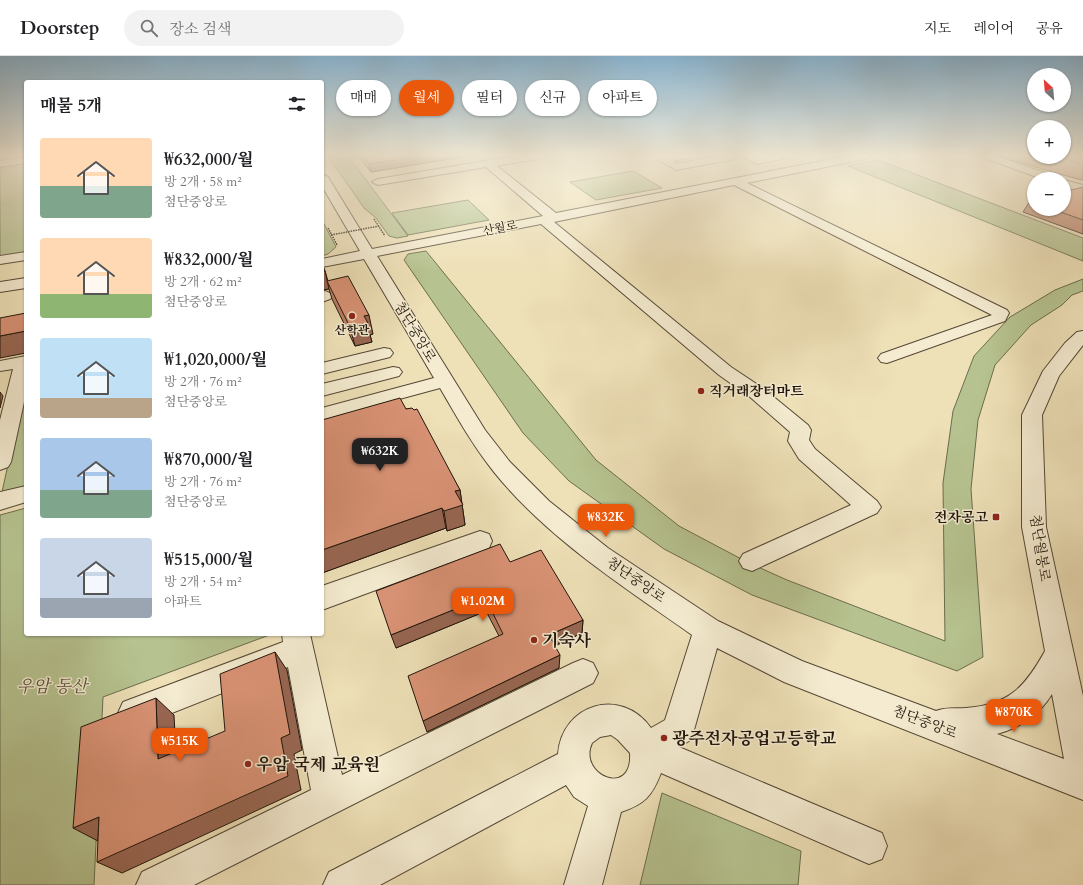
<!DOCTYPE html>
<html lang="ko">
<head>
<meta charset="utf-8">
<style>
  body { margin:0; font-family:Cardo,"Noto Serif KR",serif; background:#f2f2f2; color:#202124; height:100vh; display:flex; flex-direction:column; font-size:15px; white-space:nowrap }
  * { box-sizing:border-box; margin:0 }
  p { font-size:13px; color:#757577 }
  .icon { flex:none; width:22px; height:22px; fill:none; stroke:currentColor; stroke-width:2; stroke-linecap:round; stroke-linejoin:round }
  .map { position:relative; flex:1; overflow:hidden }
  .details { position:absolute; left:24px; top:24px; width:300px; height:556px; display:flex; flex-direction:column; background:#fff; border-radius:4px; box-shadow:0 1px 3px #0004 }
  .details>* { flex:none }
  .hud { position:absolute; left:336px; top:24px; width:380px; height:36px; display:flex; gap:8px }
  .needle { width:26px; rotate:334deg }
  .fabs { position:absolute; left:1027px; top:12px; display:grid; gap:8px }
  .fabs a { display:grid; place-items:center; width:44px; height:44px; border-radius:50%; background:#fff; box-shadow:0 1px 3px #0004; font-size:20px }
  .price { position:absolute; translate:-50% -34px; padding:0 9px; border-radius:8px; background:#ea580c; color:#fff; font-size:13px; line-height:26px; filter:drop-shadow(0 1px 2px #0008) }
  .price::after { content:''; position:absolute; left:50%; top:24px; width:12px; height:9px; margin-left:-6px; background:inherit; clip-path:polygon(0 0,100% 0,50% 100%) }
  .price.active { background:#222; color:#fff }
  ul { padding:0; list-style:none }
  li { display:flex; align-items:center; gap:12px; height:100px; padding:0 16px }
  li span { display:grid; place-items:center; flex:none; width:112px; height:80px; border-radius:4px; color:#555 }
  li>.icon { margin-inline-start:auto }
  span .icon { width:48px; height:48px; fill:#fffc; stroke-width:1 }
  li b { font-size:17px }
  h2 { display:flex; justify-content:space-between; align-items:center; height:48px; padding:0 16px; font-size:17px }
  .pill { padding:0 14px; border-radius:18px; background:#fff; box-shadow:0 1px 3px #0004; font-size:14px; line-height:36px }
  .pill.active { background:#ea580c; color:#fff }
  header { display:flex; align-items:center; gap:24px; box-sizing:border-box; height:56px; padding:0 20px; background:#fff; border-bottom:1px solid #e0e0e0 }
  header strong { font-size:19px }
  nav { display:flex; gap:22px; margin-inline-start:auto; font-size:14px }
  .search { width:280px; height:36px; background:#f2f2f2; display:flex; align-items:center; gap:10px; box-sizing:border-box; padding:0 14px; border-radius:22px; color:#757577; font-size:15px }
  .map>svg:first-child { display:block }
  .green { fill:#b6c390; stroke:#6b6c4e }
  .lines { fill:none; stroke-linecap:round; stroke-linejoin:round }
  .minor-casing { stroke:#544836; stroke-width:2 }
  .path { stroke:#20150b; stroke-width:1.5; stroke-dasharray:1.5 1; stroke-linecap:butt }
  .minor { fill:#f4ebd0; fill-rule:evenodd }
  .path-bridge { stroke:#20150b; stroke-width:1.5; stroke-dasharray:1.5 1; stroke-linecap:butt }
  .wall { fill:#bb7e65; stroke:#20150b }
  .shaded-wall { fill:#986652; stroke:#20150b }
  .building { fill:#d99275; stroke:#20150b }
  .poi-dot { fill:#8f2418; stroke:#f4ebd0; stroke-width:1.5 }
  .labels { text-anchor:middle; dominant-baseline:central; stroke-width:3; stroke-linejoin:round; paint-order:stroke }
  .far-street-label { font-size:12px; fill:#20150b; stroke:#f4ebd0 }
  .far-poi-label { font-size:12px; font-weight:bold; fill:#20150b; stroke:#f4ebd0 }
  .street-label { font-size:14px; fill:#20150b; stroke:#f4ebd0 }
  .poi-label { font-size:14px; font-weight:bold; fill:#20150b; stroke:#f4ebd0; text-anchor:start }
  .near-poi-label { font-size:17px; font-weight:bold; fill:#20150b; stroke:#f4ebd0; text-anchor:start }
  .near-park-label { font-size:17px; font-style:italic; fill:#54523a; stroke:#f4ebd0 }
</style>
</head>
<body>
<header>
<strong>Doorstep</strong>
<div class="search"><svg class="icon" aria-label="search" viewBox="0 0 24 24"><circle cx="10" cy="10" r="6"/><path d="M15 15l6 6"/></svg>장소 검색</div>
<nav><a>지도</a><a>레이어</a><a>공유</a></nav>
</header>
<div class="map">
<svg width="1083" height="829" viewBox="0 0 1083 829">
  <rect width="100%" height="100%" fill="#eee0b7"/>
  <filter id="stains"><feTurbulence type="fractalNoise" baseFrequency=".005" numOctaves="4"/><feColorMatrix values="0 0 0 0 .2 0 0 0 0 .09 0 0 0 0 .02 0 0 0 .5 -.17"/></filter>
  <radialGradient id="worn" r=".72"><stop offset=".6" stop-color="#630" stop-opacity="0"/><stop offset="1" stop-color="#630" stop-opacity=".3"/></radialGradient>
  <g class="green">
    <path d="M328,100H348L408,180L397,182L389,180L376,162L364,152Z"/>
    <path d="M878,104L1083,182V205L848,110Z"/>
    <path d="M26,107V197L0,201V110Z"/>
    <path d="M633,115L662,132L596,144L570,126Z"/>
    <path d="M468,144L489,164L408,179L392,157Z"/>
    <path d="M322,164L336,191L328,198L322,200Z"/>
    <path d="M426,195L596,404L679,470L747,506L787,524L945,585L943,427L953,355L974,300L1010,261L1055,234L1083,223V235L1072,239L1062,249L1031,269L995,309L978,364L971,433L983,601L957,615L752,539L664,493L569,425L523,377L404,204L408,198Z"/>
    <path d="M26,327V430L2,436Z"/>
    <path d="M26,452V578H272L103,641L94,829H0V459Z"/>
    <path d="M662,737L801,795L798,829H640Z"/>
  </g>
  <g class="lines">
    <defs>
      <g id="minor">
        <path d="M515,100H541L536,103L497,110L556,157L848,100H870L865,103L747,127L1007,254L1009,257L1005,265L887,307L881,306L878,302L881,298L992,259L734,129L554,166L731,311L764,333L808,369L811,374L809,384L815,393L877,445L881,451L877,457L752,515L743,512L739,505L743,498L851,449L799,403L788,385L790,376L750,341L719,319L541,168L377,200L485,374L510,406L549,445L608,492L718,565L802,605L936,655C946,651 956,653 966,652C1009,649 1025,631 1045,595L1022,471V359L1043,315L1065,287L1077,276L1083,275V289L1059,320L1042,359L1046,471L1083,640V744L784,626L717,592L694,674L689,685L679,691L882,777L887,790L882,803L869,808L661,717C652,740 645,748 621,756L602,829H564L588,750L574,741L566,729L380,829H323L329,816L558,698C562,648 621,630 651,672L665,664L692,579C623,530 548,483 494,416C473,390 457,361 440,332L322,364V352L434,322L364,203L322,211V203L360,195L322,130V118L328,121L372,193L543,160L486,111L378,129L372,126L378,123ZM1052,638L1064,703L997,678C1020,672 1040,658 1052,638ZM611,679L618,684L630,697C633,743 577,719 592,687L600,681Z"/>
        <path d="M666,100H691L690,102L673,105L677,108L717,100H740L735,103L676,114L658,104L659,102Z"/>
        <path d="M741,100H787L786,102L757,108Z"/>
        <path d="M979,100H995L1057,121L1059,123H1042Z"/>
        <path d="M26,101V107L0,111V105Z"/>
        <path d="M1064,124L1083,129V136L1064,131Z"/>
        <path d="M26,196V204L0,208V200Z"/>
        <path d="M26,222V232L0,236V226Z"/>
        <path d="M325,235L330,237L333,240L330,243L322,246V236Z"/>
        <path d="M384,292L390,293L393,297L390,301L322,318V307Z"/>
        <path d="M26,300V337L11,406L8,411L0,414V364L13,313L0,315V305Z"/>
        <path d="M393,311L399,312L402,316L399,320L322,340V328Z"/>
        <path d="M26,430V446L0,454V436Z"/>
        <path d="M480,475L489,478L492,485L489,492L322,554V530Z"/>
        <path d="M282,578H310L342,719L573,607L583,603L593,607L598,617L593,627L194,829H136L142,816L311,734L288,611L134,672L123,668L118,657L123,646L283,586Z"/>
      </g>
    </defs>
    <use href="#minor" class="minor-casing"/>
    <g class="path">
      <path d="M374,163L385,180"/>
      <path d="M328,172L337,189"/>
    </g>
    <use href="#minor" class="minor"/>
    <path class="path-bridge" d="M331,179L379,170"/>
  </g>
  <g class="wall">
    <path d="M358,100H370L372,101L377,100H468L371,116Z"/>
    <path d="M997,100H1034V101L1083,100V124H1081Z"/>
    <path d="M1083,131V178L1023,156L1030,145L1034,144V153H1064Z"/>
    <path d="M322,208L325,215L328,225L373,278L370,279L372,286L355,290L332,243L329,233L322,234Z"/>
    <path d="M406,353L414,354L460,434L465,469L447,475L446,472L322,517V364Z"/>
    <path d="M510,506L583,564L582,577L555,590L559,612L427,676L499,580L486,555L396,592Z"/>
  </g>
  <g class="shaded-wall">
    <path d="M420,100H468L371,116L369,108Z"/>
    <path d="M322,215H325L329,233L322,234Z"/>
    <path d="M369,259L373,278L370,279L372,286L355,290L350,271L364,260Z"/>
    <path d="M26,275V297L0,302V280Z"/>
    <path d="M0,336L3,340L0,352Z"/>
    <path d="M460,434L465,469L447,475L444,455L455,435Z"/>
    <path d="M442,452L446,472L322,517V494Z"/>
    <path d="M485,541L486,555L396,592L391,579Z"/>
    <path d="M583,564L582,577L549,592V579Z"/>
    <path d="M275,596L287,614L302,694L294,698L301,734L122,817L97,806L281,682Z"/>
    <path d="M560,599L559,612L427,676L423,665Z"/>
    <path d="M156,642L174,659L177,718L158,703Z"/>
    <path d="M99,761L98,785L73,772Z"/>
  </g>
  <g class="building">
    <path d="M363,100H370L372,101L377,100H420L369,108Z"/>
    <path d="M1064,100H1083V108L1058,101H1064Z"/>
    <path d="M1083,131V164L1052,153H1064V136Z"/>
    <path d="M1034,144V146L1030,145Z"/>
    <path d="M322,208L325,215H322Z"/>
    <path d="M348,220L369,259L364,260L368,267L350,271L327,225Z"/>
    <path d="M26,257V275L0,280V262Z"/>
    <path d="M400,342L406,353L412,352L414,354L417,353L460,434L455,435L463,449L444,455L442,452L322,494V364Z"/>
    <path d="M500,488L510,506L541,494L583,564L549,579L560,599L423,665L408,620L503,578L485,541L391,579L376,535Z"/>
    <path d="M275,596L290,678L281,682L288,720L97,806L99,761L73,772L81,671L156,642L158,703L225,675L220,618Z"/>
  </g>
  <linearGradient id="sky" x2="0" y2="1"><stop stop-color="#8ab7d5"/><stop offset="0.46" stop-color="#f7f1df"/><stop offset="1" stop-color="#f7f1df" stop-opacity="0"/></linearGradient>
  <rect width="1083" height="216" fill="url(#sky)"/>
  <g class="poi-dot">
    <circle cx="352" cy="260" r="4"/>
    <circle cx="701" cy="335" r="4"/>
    <rect x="992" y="457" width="8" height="8" rx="2"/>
    <circle cx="534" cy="584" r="4"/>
    <circle cx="664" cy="682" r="4"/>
    <circle cx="248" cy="708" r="4"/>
  </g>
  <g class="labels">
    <g class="far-street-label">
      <text transform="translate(500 172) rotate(-11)">산월로</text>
    </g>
    <g class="far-poi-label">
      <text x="352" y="274">산학관</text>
    </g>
    <g class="street-label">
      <text transform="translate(415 276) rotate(59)">첨단중앙로</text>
      <text transform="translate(1040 492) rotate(81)">첨단월봉로</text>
      <text transform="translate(636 524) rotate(35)">첨단중앙로</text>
      <text transform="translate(925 666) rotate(21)">첨단중앙로</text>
    </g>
    <g class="poi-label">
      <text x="709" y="335">직거래장터마트</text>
      <text x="988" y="461" text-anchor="end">전자공고</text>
    </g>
    <g class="near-poi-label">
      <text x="542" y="584">기숙사</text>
      <text x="672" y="682">광주전자공업고등학교</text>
      <text x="256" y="708">우암 국제 교육원</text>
    </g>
    <g class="near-park-label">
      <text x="52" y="630">우암 동산</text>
    </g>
  </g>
  <rect width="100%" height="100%" filter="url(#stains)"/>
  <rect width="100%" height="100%" fill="url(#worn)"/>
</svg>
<div class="fabs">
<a><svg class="needle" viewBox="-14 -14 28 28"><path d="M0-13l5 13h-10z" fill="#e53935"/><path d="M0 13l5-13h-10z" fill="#757577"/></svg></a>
<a>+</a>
<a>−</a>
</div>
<b class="price active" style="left:380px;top:416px">₩632K</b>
<b class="price" style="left:606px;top:482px">₩832K</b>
<b class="price" style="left:483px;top:566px">₩1.02M</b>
<b class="price" style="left:1014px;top:677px">₩870K</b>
<b class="price" style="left:180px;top:706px">₩515K</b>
<div class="hud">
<a class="pill">매매</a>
<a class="pill active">월세</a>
<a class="pill">필터</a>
<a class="pill">신규</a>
<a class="pill">아파트</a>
</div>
<section class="details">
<h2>매물 5개<svg class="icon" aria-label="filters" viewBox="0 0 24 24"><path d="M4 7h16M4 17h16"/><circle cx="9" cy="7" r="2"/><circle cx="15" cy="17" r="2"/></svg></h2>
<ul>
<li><span style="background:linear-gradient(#ffd9b3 60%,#7fa58c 0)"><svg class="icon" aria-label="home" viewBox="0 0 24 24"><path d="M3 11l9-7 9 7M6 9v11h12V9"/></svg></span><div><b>₩632,000/월</b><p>방 2개 · 58 m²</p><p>첨단중앙로</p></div></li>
<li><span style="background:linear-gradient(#ffd9b3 70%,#8fb573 0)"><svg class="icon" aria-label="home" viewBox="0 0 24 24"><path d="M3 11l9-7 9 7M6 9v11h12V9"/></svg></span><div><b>₩832,000/월</b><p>방 2개 · 62 m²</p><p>첨단중앙로</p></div></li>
<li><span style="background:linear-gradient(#bfe0f5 75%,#b9a48a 0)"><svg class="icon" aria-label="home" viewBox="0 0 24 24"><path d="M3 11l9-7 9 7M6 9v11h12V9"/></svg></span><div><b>₩1,020,000/월</b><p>방 2개 · 76 m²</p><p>첨단중앙로</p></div></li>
<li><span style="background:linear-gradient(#a9c7e8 65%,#7fa58c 0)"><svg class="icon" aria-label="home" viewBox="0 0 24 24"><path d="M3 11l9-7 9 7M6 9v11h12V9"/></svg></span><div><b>₩870,000/월</b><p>방 2개 · 76 m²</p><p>첨단중앙로</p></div></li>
<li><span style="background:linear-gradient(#c9d6e8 75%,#9aa5b1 0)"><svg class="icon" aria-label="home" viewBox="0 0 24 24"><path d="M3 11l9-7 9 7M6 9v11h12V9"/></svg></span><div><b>₩515,000/월</b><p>방 2개 · 54 m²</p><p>아파트</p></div></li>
</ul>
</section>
</div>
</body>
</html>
